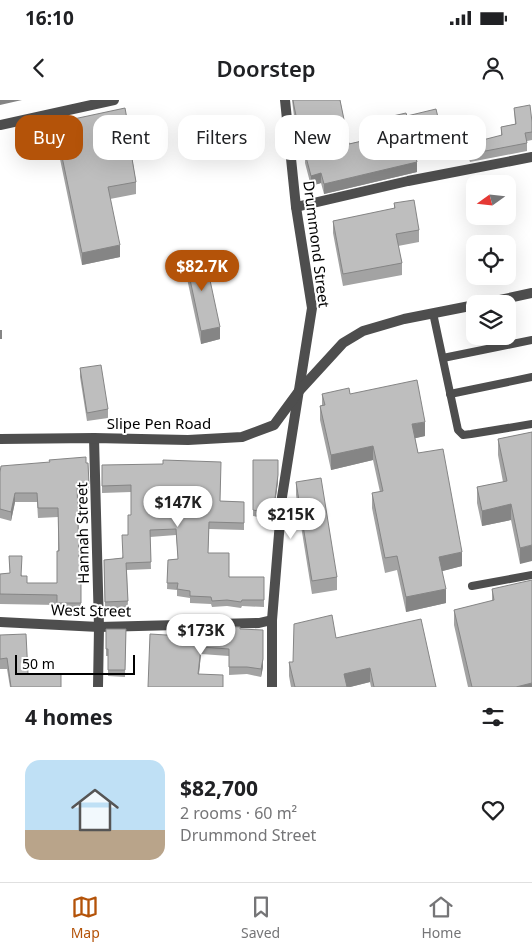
<!DOCTYPE html>
<html lang="en">
<head>
<meta charset="utf-8">
<style>
  body { margin:0; font-family:"Noto Sans",sans-serif; background:#f2f2f2; color:#202124; height:100vh; display:flex; flex-direction:column; font-size:19px; white-space:nowrap }
  * { box-sizing:border-box; margin:0 }
  p { font-size:16px; color:#757577 }
  .icon { flex:none; width:28px; height:28px; fill:none; stroke:currentColor; stroke-width:2; stroke-linecap:round; stroke-linejoin:round }
  .map { position:relative; height:587px; overflow:hidden }
  .sheet { display:flex; flex-direction:column; background:#fff; flex:1 }
  .sheet>* { flex:none }
  .banner { position:absolute; left:15px; top:15px; width:502px; height:45px; display:flex; gap:10px }
  .needle { width:32px; rotate:255deg }
  .tools { position:absolute; left:466px; top:75px; display:grid; gap:10px }
  .tools a { display:grid; place-items:center; width:50px; height:50px; border-radius:10px; background:#fff; box-shadow:0 5px 20px #0002; font-size:25px }
  .scale { position:absolute; left:15px; bottom:12px; width:120px; box-sizing:border-box; padding-left:5px; border:2px solid #000; border-top:0; font-size:14px; line-height:18px; white-space:nowrap; color:#000; -webkit-text-stroke:4px #fff; paint-order:stroke }
  .price { position:absolute; translate:-50% -42px; padding:0 11px; border-radius:18px; background:#fff; color:#222; font-size:16px; line-height:32px; filter:drop-shadow(0 1px 2px #0008) }
  .price::after { content:''; position:absolute; left:50%; top:30px; width:15px; height:11px; margin-left:-8px; background:inherit; clip-path:polygon(0 0,100% 0,50% 100%) }
  .price.active { background:#b45309; color:#fff }
  ul { padding:0; list-style:none }
  li { display:flex; align-items:center; gap:15px; height:125px; padding:0 25px }
  li+li { border-top:1px solid #e0e0e0 }
  li span { display:grid; place-items:center; flex:none; width:140px; height:100px; border-radius:15px; color:#555 }
  li>.icon { margin-inline-start:auto }
  span .icon { width:60px; height:60px; fill:#fffc; stroke-width:1 }
  li b { font-size:21px }
  h2 { display:flex; justify-content:space-between; align-items:center; height:60px; padding:0 25px; font-size:21px }
  .pill { padding:0 18px; border-radius:15px; background:#fff; box-shadow:0 5px 20px #0002; font-size:18px; line-height:45px }
  .pill.active { background:#b45309; color:#fff }
  .status { display:flex; justify-content:space-between; align-items:center; height:35px; padding:0 25px; background:#fff; direction:ltr }
  .status svg { height:14px; fill:currentColor }
  header { display:flex; justify-content:space-between; align-items:center; height:65px; padding:0 25px; background:#fff; font-size:22px; font-weight:600 }
  .tab-bar { display:flex; justify-content:space-around; align-items:center; height:70px; border-top:1px solid #e0e0e0; background:#fff; font-size:14px; color:#757577 }
  .tab-bar a { display:grid; justify-items:center; gap:2px }
  .tab-bar .active { color:#b45309 }
  .map>svg:first-child { display:block }
  .lines { fill:none; stroke-linecap:round; stroke-linejoin:round }
  .service { stroke:#4e4e4e; stroke-width:8 }
  .minor { stroke:#4e4e4e; stroke-width:10 }
  .tertiary { stroke:#4e4e4e; stroke-width:10 }
  .wall { fill:#a3a3a3 }
  .shaded-wall { fill:#858585 }
  .building { fill:#bebebe; stroke:#858585 }
  .labels { text-anchor:middle; dominant-baseline:central; stroke-width:4; stroke-linejoin:round; paint-order:stroke }
  .street-label { font-size:15px; fill:#000; stroke:#fff }
</style>
</head>
<body>
<div class="status"><b>16:10</b><svg viewBox="0 0 49 12"><path d="M0 12V9h3v3zM5 12V6h3v6zM10 12V3h3v9zM15 12V0h3v12zM26 1h20v11H26zM47 4h2v5h-2z"/></svg></div>
<header><svg class="icon" aria-label="back" viewBox="0 0 24 24"><path d="M15 5l-7 7 7 7"/></svg>Doorstep<svg class="icon" aria-label="person" viewBox="0 0 24 24"><circle cx="12" cy="8" r="4"/><path d="M4 21q1-7 8-7t8 7"/></svg></header>
<div class="map">
<svg width="532" height="587" viewBox="0 0 532 587">
  <rect width="100%" height="100%" fill="#fff"/>
  <g class="lines">
    <g class="service">
      <path d="M433,213L458,330L463,335L471,334L532,324"/>
      <path d="M443,258L532,240"/>
      <path d="M450,294L532,277"/>
      <path d="M472,486L532,475"/>
    </g>
    <g class="minor">
      <path d="M296,107L408,81L532,57"/>
      <path d="M94,338L99,527L98,587"/>
      <path d="M0,522L99,527L259,523L272,520"/>
      <path d="M272,587V520L282,397L312,208L296,107L285,0"/>
    </g>
    <g class="tertiary">
      <path d="M0,25L114,0"/>
      <path d="M481,204L532,193"/>
      <path d="M0,339L94,338L188,340L242,337L274,325L299,291L343,243L363,231L404,219L475,205"/>
    </g>
  </g>
  <g class="wall">
    <path d="M292,0H340L349,44L386,35L384,28V18L407,16L442,44L414,51L417,72L324,94L321,83L311,86L305,63V53L318,50L313,31L298,34L294,16Z"/>
    <path d="M514,8L532,22V40L527,41V51L470,62L467,52V44L501,36V27L515,24Z"/>
    <path d="M55,23L131,41V51L136,82V94L110,99L120,157L82,165L55,35Z"/>
    <path d="M445,28L465,57L451,60L445,36Z"/>
    <path d="M394,103L419,130V142L398,146L402,163V175L343,186L333,133V121L394,109Z"/>
    <path d="M185,156L220,239L201,244L185,169Z"/>
    <path d="M80,268L108,309V318L87,321L80,277Z"/>
    <path d="M322,294H350L425,336L415,338L418,353L462,466L442,471L446,503L406,512L397,470L385,473L372,408V393L380,392L373,360L331,370L320,320V306L322,305Z"/>
    <path d="M532,332L520,464L511,420L482,426L477,403V387L503,382L498,355V339Z"/>
    <path d="M253,360H278V381L273,420L253,416Z"/>
    <path d="M88,363L89,393L78,392L79,459H81V512H57V505L0,504V474L10,473L9,456L27,483H57L58,451V417L38,418L37,402H15L11,421L0,418V372Z"/>
    <path d="M102,365L220,401L244,402V430L209,429L208,453L229,477H264V507L242,506L241,508L227,506L212,507L211,504L190,503V498L177,496V490L167,489L168,460L178,459L176,435L150,437L151,469L127,470L128,508H105L104,460L122,458L128,435L131,415V392L102,393Z"/>
    <path d="M296,382L337,477V490L312,494L296,395Z"/>
    <path d="M492,489L532,587H468L454,525V510L492,501Z"/>
    <path d="M106,529H126L125,577L108,576V556H106Z"/>
    <path d="M240,529L263,567L261,577L247,574L229,575V556L201,554L199,574V537L218,530Z"/>
    <path d="M0,535L28,574L61,587H10L7,569H0Z"/>
    <path d="M336,538L436,587H371L370,582L350,587H291L289,576V562H293Z"/>
  </g>
  <g class="shaded-wall">
    <path d="M0,0H22L0,5Z"/>
    <path d="M313,21V31L298,34V25Z"/>
    <path d="M442,34V44L412,52V42Z"/>
    <path d="M465,48V57L451,60V52Z"/>
    <path d="M417,62V72L324,94V84Z"/>
    <path d="M321,73V83L311,86V76Z"/>
    <path d="M120,145V157L82,165V153Z"/>
    <path d="M220,227V239L201,244V231Z"/>
    <rect x="0" y="230" width="2" height="9"/>
    <path d="M425,322V336L412,339V324Z"/>
    <path d="M373,346V360L331,370V355Z"/>
    <path d="M278,375V381L273,420V414Z"/>
    <path d="M15,393V402L11,421V412Z"/>
    <path d="M511,404V420L482,426V411Z"/>
    <path d="M532,445V461L520,464V448Z"/>
    <path d="M462,452V466L439,472V457Z"/>
    <path d="M446,489V503L406,512V497Z"/>
    <path d="M263,530V567L261,577V569Z"/>
    <path d="M201,547V554L198,581V574Z"/>
    <path d="M370,568V582L350,587H344V574Z"/>
    <path d="M532,583V587H516Z"/>
  </g>
  <g class="building">
    <path d="M293,0H340L349,44L388,35L384,18L406,13L407,16L436,9L442,34L412,42L417,62L324,84L321,73L311,76L305,53L320,50L313,21L298,25L294,6Z"/>
    <path d="M530,5L532,22V32L525,33L527,43L470,54L467,44L502,35L501,27L516,24L514,8Z"/>
    <path d="M125,8L131,41H129L136,82L108,87L120,145L82,153L55,23Z"/>
    <path d="M459,24L465,48L451,52L445,28Z"/>
    <path d="M414,100L419,130L396,134L402,163L343,174L333,121L395,108L394,103Z"/>
    <path d="M204,152L220,227L201,231L185,156Z"/>
    <path d="M101,265L108,309L87,313L80,268Z"/>
    <path d="M417,280L425,322L412,324L418,353L443,349L462,452L439,457L446,489L406,497L397,456L385,458L372,393L383,391L373,346L331,355L320,306L325,305L322,294L349,288L350,294Z"/>
    <path d="M532,332V445L520,448L511,404L482,411L477,387L507,381L498,339Z"/>
    <path d="M86,357V363H88L89,384L77,383L79,459H81V503H57V495L0,494V474L10,473L9,456H22L21,476H27V483H57V451H59L58,408H38L37,393H15L11,412L0,409V372L1,366L50,362L49,360Z"/>
    <path d="M163,360L221,362L220,401L244,402V423L209,422L208,453H229V477H264V500H242L241,502L227,500L212,501L211,497L190,496V491L177,489L178,483H167L168,460L178,459L176,429L150,430L151,462L126,463L128,501L105,502L104,460L123,458L122,435H128V415H131V385L102,386V365L163,364Z"/>
    <path d="M253,360H278V375L273,414L253,410Z"/>
    <path d="M321,378L337,477L312,481L296,382Z"/>
    <path d="M532,480V583L516,587H472L454,510L494,500L492,489Z"/>
    <path d="M332,515L336,538L421,519L436,587H374L370,568L344,574L347,587H295L289,562H293L294,524Z"/>
    <path d="M218,526L240,527V529L263,530V559L261,569L247,567H229V549L201,547L198,574L223,575V587H148L150,534L199,537L200,529L218,530Z"/>
    <path d="M106,529H126L125,570H108V549H106Z"/>
    <path d="M26,534L28,574H61V587H11L7,558L0,559V535Z"/>
  </g>
  <g class="labels">
    <g class="street-label">
      <text transform="translate(317 144) rotate(83)">Drummond Street</text>
      <text x="159" y="323">Slipe Pen Road</text>
      <text transform="translate(82 433) rotate(-91)">Hannah Street</text>
      <text transform="translate(91 510) rotate(1)">West Street</text>
    </g>
  </g>
</svg>
<div class="tools">
<a><svg class="needle" viewBox="-14 -14 28 28"><path d="M0-13l5 13h-10z" fill="#e53935"/><path d="M0 13l5-13h-10z" fill="#757577"/></svg></a>
<a><svg class="icon" aria-label="locate" viewBox="0 0 24 24"><circle cx="12" cy="12" r="6"/><path d="M12 2v4M12 18v4M2 12h4M18 12h4"/></svg></a>
<a><svg class="icon" aria-label="layers" viewBox="0 0 24 24"><path d="M12 4l9 5-9 5-9-5zM3 14l9 5 9-5"/></svg></a>
</div>
<div class="scale">50 m</div>
<b class="price active" style="left:202px;top:192px">$82.7K</b>
<b class="price" style="left:178px;top:428px">$147K</b>
<b class="price" style="left:291px;top:440px">$215K</b>
<b class="price" style="left:201px;top:556px">$173K</b>
<div class="banner">
<a class="pill active">Buy</a>
<a class="pill">Rent</a>
<a class="pill">Filters</a>
<a class="pill">New</a>
<a class="pill">Apartment</a>
</div>
</div>
<section class="sheet">
<h2>4 homes<svg class="icon" aria-label="filters" viewBox="0 0 24 24"><path d="M4 7h16M4 17h16"/><circle cx="9" cy="7" r="2"/><circle cx="15" cy="17" r="2"/></svg></h2>
<ul>
<li><span style="background:linear-gradient(#bfe0f5 70%,#b9a48a 0)"><svg class="icon" aria-label="home" viewBox="0 0 24 24"><path d="M3 11l9-7 9 7M6 9v11h12V9"/></svg></span><div><b>$82,700</b><p>2 rooms · 60 m²</p><p>Drummond Street</p></div><svg class="icon" aria-label="heart" viewBox="0 0 24 24"><path d="M12 20l-8-8c-3-5 5-10 8-4 3-6 11-1 8 4z"/></svg></li>
</ul>
</section>
<nav class="tab-bar">
<a class="active"><svg class="icon" aria-label="map" viewBox="0 0 24 24"><path d="M3 6l6-2 6 2 6-2v14l-6 2-6-2-6 2zM9 4v14M15 6v14"/></svg>Map</a>
<a><svg class="icon" aria-label="saved" viewBox="0 0 24 24"><path d="M7 4h10v16l-5-4-5 4z"/></svg>Saved</a>
<a><svg class="icon" aria-label="home" viewBox="0 0 24 24"><path d="M3 11l9-7 9 7M6 9v11h12V9"/></svg>Home</a>
</nav>
</body>
</html>
